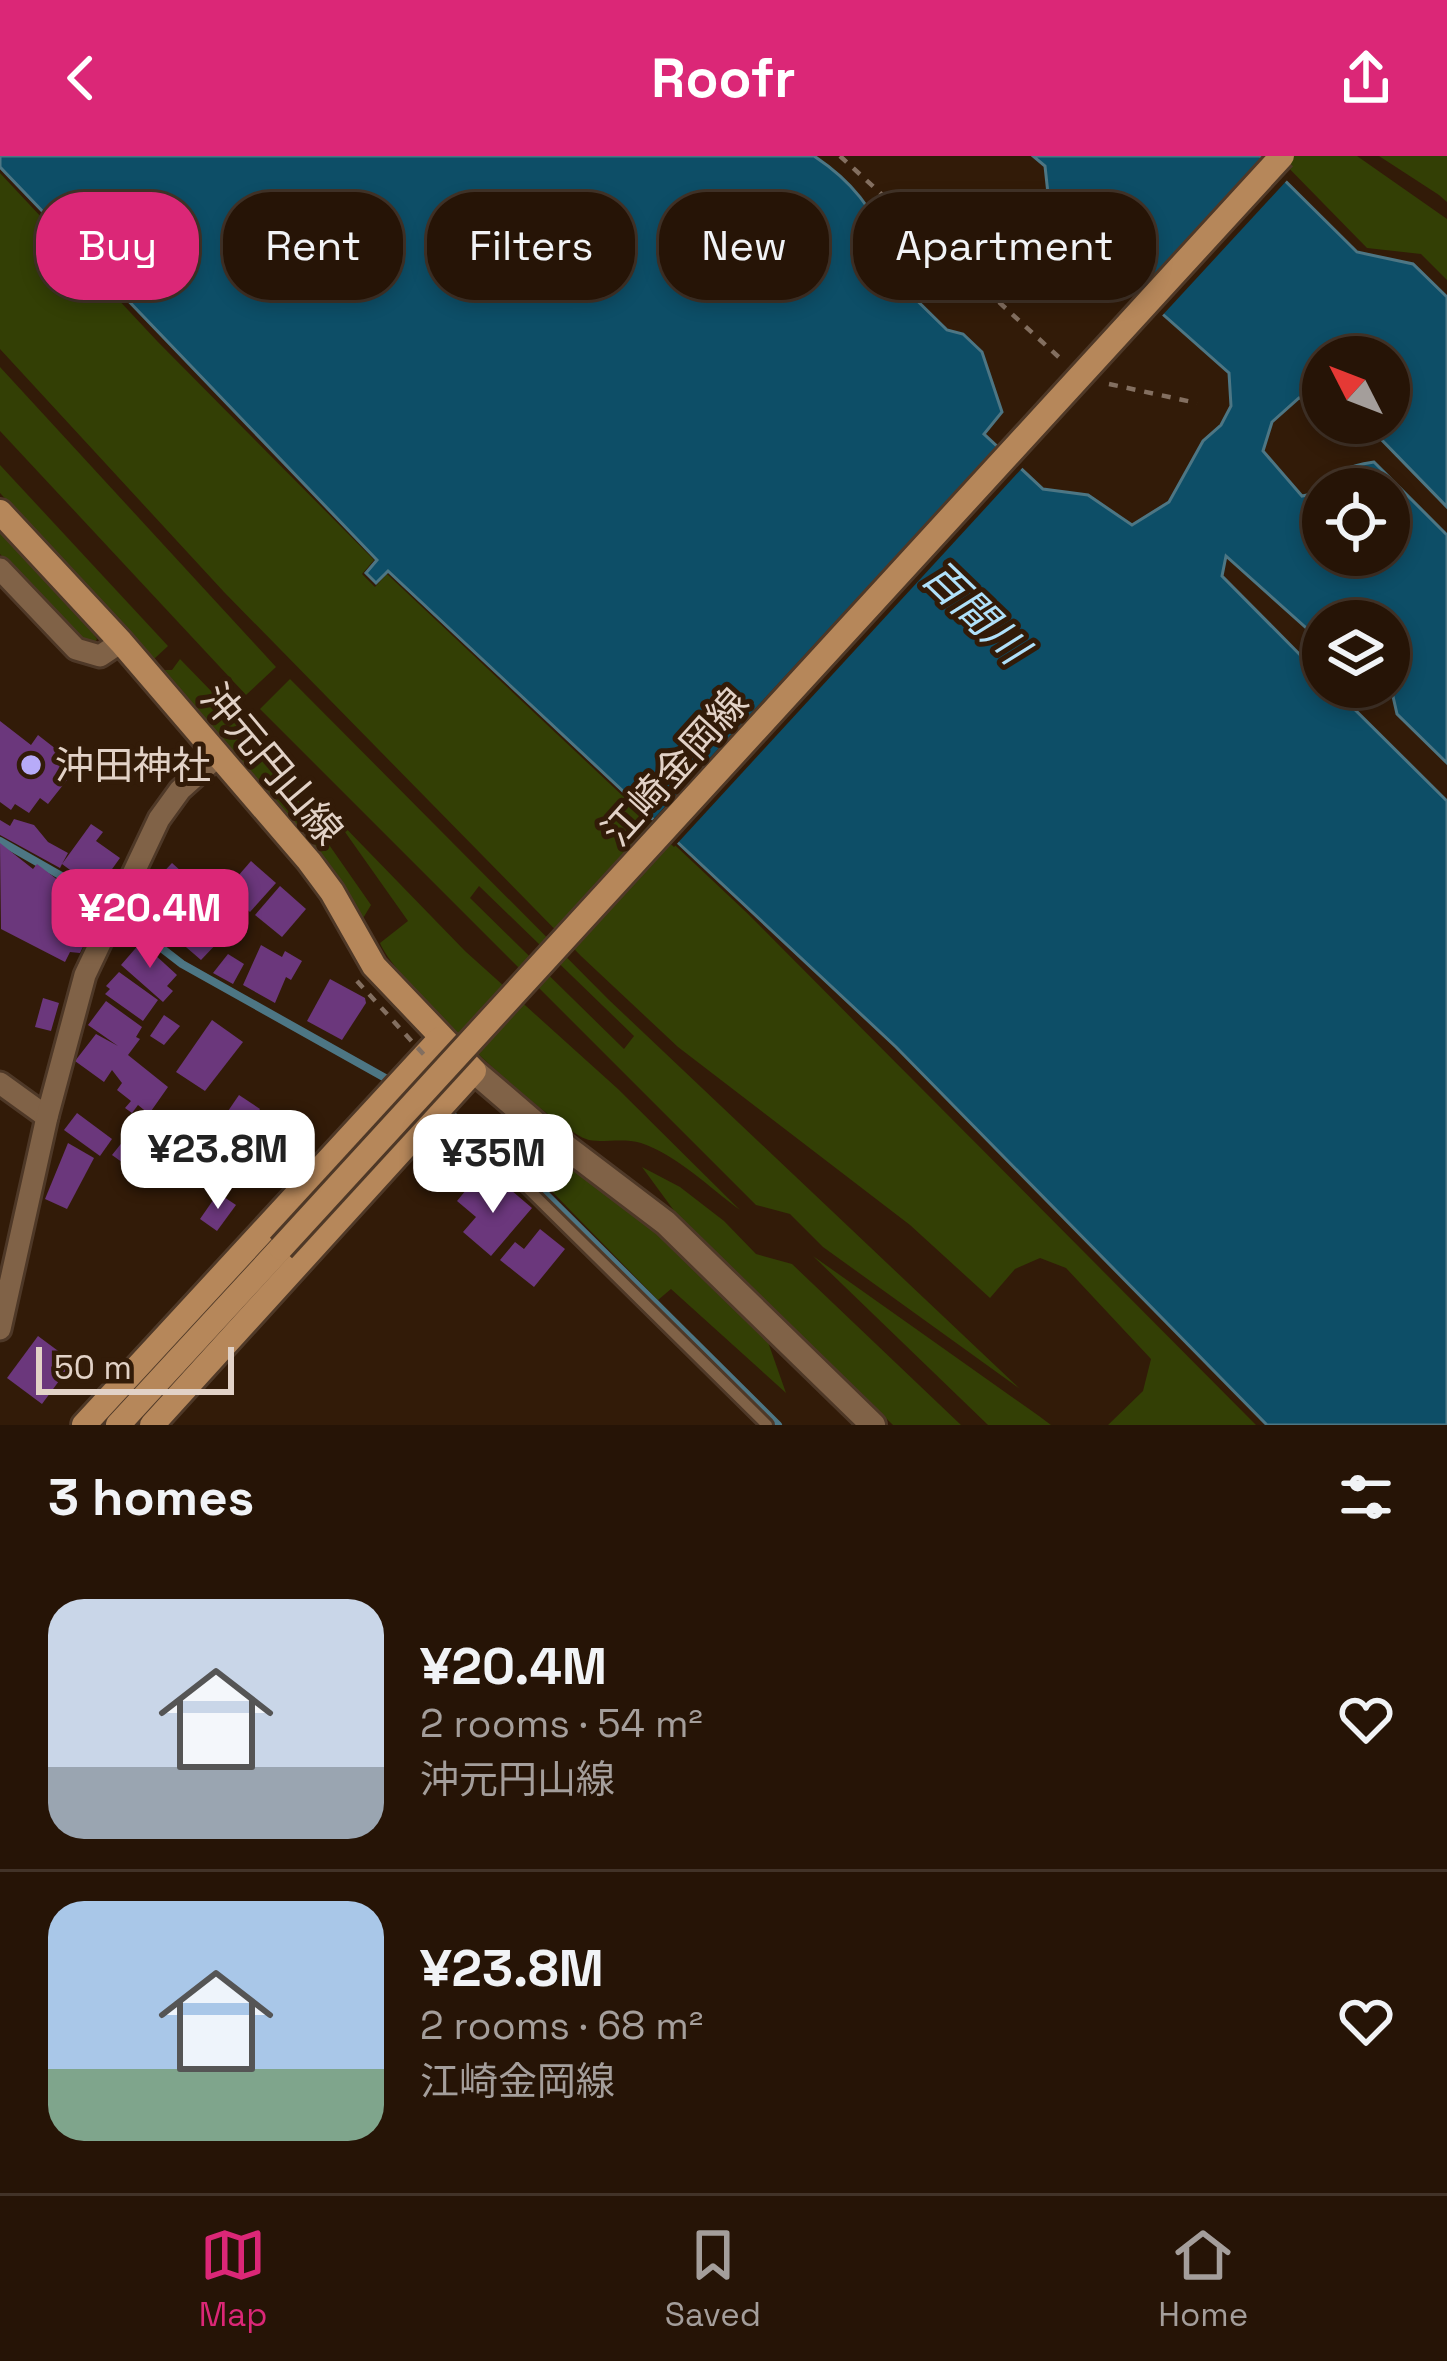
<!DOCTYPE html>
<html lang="en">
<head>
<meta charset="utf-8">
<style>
  body { margin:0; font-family:"Space Grotesk","Noto Sans JP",sans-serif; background:#322114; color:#f1f3f6; height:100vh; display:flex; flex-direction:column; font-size:45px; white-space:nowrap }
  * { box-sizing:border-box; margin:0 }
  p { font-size:39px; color:#a49e9b }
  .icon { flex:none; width:66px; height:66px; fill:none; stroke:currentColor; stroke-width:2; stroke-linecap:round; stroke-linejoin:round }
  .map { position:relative; height:1269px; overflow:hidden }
  .sheet { display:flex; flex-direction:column; background:#261406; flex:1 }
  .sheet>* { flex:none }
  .hud { position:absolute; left:36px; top:36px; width:1377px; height:108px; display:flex; gap:24px }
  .needle { width:78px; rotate:312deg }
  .buttons { position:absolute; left:1302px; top:180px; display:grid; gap:24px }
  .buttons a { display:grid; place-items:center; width:108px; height:108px; border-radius:50%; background:#261406; box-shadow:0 6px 18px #0003,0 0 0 3px #423328; font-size:60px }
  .scale { position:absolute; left:36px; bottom:30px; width:198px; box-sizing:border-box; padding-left:12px; border:6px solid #e2d2c7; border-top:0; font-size:33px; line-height:42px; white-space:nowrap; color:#e2d2c7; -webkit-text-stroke:9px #321b08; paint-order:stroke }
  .price { position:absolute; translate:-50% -102px; padding:0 27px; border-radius:24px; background:#fff; color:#222; font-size:39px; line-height:78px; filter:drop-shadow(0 3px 6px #0008) }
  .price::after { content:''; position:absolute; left:50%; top:72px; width:36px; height:27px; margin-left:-18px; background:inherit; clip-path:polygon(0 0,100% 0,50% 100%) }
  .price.active { background:#db2777; color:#fff }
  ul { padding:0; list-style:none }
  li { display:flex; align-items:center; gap:36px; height:300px; padding:0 48px }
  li+li { border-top:3px solid #423328 }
  li span { display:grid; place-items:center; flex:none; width:336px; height:240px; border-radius:36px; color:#555 }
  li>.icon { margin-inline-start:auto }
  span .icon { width:144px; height:144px; fill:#fffc; stroke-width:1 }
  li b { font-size:51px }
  h2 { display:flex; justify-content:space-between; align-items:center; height:144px; padding:0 48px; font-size:51px }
  .tag { padding:0 42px; border-radius:48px; background:#261406; box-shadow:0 6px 18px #0003,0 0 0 3px #423328; font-size:42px; line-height:108px }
  .tag.active { background:#db2777; color:#fff }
  header { display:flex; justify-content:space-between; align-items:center; height:156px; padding:0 48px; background:#db2777; color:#fff; font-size:54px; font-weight:700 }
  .menu { display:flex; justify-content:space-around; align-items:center; height:168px; border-top:3px solid #423328; background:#261406; font-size:33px; color:#a49e9b }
  .menu a { display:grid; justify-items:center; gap:6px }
  .menu .active { color:#db2777 }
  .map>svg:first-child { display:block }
  .green { fill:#333f05; fill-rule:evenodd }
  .water { fill:#0d4e67; stroke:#4d7684; stroke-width:3; fill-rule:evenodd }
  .pier { fill:#321b08 }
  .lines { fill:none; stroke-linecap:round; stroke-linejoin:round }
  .stream { stroke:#4d7684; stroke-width:8 }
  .building { fill:#6b377c }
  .service-casing { stroke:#4e3827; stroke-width:16 }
  .minor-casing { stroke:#4e3827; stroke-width:27 }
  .tertiary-casing { stroke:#4e3827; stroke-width:30 }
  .secondary-casing { stroke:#4e3827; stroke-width:30 }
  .path { stroke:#836f60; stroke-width:4.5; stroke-dasharray:9 9; stroke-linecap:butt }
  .service { stroke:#806247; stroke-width:10 }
  .minor { stroke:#806247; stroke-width:21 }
  .tertiary { stroke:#806247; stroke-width:24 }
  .secondary { stroke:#b6875a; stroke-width:24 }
  .secondary-bridge-casing { stroke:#4e3827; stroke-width:30; stroke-linecap:butt }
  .path-bridge { stroke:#836f60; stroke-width:4.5; stroke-dasharray:9 9; stroke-linecap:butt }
  .secondary-bridge { stroke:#b6875a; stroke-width:24 }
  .poi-dot { fill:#b7abf8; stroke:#321b08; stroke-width:4.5 }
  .labels { text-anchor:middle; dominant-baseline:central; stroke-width:10; stroke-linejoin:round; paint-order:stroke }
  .street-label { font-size:39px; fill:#e2d2c7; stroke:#321b08 }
  .poi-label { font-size:39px; fill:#e2d2c7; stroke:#321b08; text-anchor:start }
  .water-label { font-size:42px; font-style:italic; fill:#b0e1fa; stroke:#321b08 }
</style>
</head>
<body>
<header><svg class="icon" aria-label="back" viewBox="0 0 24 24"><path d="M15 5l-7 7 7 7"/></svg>Roofr<svg class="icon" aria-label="share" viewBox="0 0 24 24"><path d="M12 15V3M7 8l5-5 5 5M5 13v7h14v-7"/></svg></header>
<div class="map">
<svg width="1447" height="1269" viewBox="0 0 1447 1269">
  <rect width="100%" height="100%" fill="#321b08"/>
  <g class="green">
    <path d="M1277,0H1357L1447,63V124L1421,98L1367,92Z"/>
    <path d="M1379,0H1447V46L1439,39Z"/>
    <path d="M0,17L158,186L374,404L362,418L375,431L387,418L746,756L1256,1269H1108L1143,1235L1151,1203L1066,1112L1040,1102L1015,1113L990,1142L910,1069L678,891L581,800L224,436L0,193Z"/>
    <path d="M0,211L276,511L246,539L0,275Z"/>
    <path d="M0,309L168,490L154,503L0,337Z"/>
    <path d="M0,376L91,473L97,483L94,488L84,487L0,398Z"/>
    <path d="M180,503L280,606L286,627L371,749L362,764L331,710L163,514H172Z"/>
    <path d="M290,523L608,843L1020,1233L823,1091L790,1058L756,1049L260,553ZM479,730L634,880L624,893L470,742Z"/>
    <path d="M333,659L465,795L618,933L740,1054C710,1032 677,999 641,987C622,981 598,988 586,983C545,966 396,827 380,787L408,765Z"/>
    <path d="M505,960L667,1085L768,1186L786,1237L671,1133L658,1144L526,1009L544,1019V1010L502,964Z"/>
    <path d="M642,1011L680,1031L724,1065L756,1098L792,1108L961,1269H893L675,1056Z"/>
    <path d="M813,1100L1039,1260L1051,1269H988Z"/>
  </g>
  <path class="water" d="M0,0H814C852,25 873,53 891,95L885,113L947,174L963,178L982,196L1002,256L984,278L1043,333L1088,339L1132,369L1169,346L1203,285L1221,269L1231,250L1229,217L1114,115L1049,47L1045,10L1033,0H1260L1357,96L1413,108L1447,141V351L1373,275L1360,267H1389V201H1323V248L1299,242L1272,266L1263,295L1302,340L1317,337C1331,315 1349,310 1374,306L1447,379V607L1397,558L1392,536L1373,531H1389V465H1323V487L1226,400L1222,420L1323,522V531H1332L1447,645V1269H1267L896,891L388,415L376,427L366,417L377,404L0,11ZM1323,333H1389V399H1323Z"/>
  <g class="pier">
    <path d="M1264,0L1290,21L1159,163L1134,141Z"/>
    <path d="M1001,286L1025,309L674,691L649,668Z"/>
  </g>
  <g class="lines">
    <g class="stream">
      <path d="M0,685L100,742"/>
      <path d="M129,767L182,808L387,923"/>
      <path d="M453,960L499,992L778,1269"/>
    </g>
  </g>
  <g class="building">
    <path d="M0,565L31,589L38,579L70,604L58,618L67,624L48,648L40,642L29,657L15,648L11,654L0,646Z"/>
    <path d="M14,663L34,669L48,686L68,697L62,708L91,668L103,676L96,685L120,702L97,734L62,708L60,712L0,679V664L10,670Z"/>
    <path d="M0,687L33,713L37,708L72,735L75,731L93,742L91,746L101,753L80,797L70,796L65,806L1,773Z"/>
    <path d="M251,705L276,727L250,756L225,735Z"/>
    <path d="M172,707L222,752L205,771L220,784L201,804L172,779L194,755L157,723Z"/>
    <path d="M155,724L183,750L169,765L147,743Z"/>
    <path d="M280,730L306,753L282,781L255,759Z"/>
    <path d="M141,786L177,819L167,830L173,835L163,846L121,809Z"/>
    <path d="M261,789L282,801L285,795L302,805L291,824L286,821L275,847L243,829Z"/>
    <path d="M228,798L244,808L233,828L213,817Z"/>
    <path d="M119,816L158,844L143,865L105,838L110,833L106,830Z"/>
    <path d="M330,823L365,842L366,847L342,884L307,865Z"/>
    <path d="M43,842L59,847L51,875L35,871Z"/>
    <path d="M106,845L142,871L136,881L140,883L128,899L168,931L149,958L138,949L132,957L125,952L131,945L117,934L122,927L112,914L104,926L75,905L96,878L118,890L88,869Z"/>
    <path d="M164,859L180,870L164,889L150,880Z"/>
    <path d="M212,864L243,886L205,935L176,916Z"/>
    <path d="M239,939L260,953L247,972L226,958Z"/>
    <path d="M174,955L207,979L194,996L181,987L155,1030L112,999L136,969L140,971L147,962L161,972Z"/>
    <path d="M77,957L112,983L100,1000L64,974Z"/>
    <path d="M68,987L94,1002L67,1053L45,1043Z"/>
    <path d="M471,1028L490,1045L504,1028L532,1052L491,1100L463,1076L476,1061L457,1045Z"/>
    <path d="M218,1037L236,1049L217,1075L200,1063Z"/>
    <path d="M540,1073L565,1093L534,1131L500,1104L515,1086L524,1093Z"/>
    <path d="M38,1180L73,1206L42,1248L7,1222Z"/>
  </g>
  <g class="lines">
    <defs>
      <path id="service" d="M432,962L485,992L500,1005L767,1269"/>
      <g id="minor">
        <path d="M0,413L76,493L100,500L121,486"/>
        <path d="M0,927L47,961"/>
        <path d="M0,1173L47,961L85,819L159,663L180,634L218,600"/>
      </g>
      <path id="tertiary" d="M474,915L537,969L666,1067L873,1269"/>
      <g id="secondary">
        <path d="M0,356L121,486L309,705L332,736L374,810L474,915L152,1269"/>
        <path d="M84,1269L440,883"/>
        <path d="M118,1269L281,1092"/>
      </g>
    </defs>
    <use href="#service" class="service-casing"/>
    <use href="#minor" class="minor-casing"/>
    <use href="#tertiary" class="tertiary-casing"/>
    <use href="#secondary" class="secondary-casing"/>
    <g class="path">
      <path d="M840,0L1063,205"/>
      <path d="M1109,228L1197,247"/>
    </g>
    <use href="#service" class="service"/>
    <use href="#minor" class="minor"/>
    <use href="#tertiary" class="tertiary"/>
    <use href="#secondary" class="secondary"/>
    <defs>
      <path id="secondary-bridge" d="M281,1092L1282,0"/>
    </defs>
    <use href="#secondary-bridge" class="secondary-bridge-casing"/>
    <path class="path-bridge" d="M357,825L426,901"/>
    <use href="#secondary-bridge" class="secondary-bridge"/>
  </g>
  <circle class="poi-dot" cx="31" cy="609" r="12"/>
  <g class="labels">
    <g class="street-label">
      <text transform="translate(272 608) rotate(50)">沖元円山線</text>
      <text transform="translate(675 611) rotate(-48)">江崎金岡線</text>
    </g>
    <g class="poi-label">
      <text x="55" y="609">沖田神社</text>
    </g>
    <g class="water-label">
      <text transform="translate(975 456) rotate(44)">百間川</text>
    </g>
  </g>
</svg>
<div class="buttons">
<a><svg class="needle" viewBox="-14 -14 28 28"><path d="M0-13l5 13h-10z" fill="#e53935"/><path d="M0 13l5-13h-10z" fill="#a49e9b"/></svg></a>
<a><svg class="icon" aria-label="locate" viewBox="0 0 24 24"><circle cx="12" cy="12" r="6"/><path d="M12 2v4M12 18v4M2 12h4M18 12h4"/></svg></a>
<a><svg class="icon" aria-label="layers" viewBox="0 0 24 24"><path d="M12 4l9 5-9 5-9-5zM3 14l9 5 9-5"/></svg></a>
</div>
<div class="scale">50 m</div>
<b class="price active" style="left:150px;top:815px">¥20.4M</b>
<b class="price" style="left:218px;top:1056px">¥23.8M</b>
<b class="price" style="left:493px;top:1060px">¥35M</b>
<div class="hud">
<a class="tag active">Buy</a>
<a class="tag">Rent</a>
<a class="tag">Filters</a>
<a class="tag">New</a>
<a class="tag">Apartment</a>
</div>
</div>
<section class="sheet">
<h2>3 homes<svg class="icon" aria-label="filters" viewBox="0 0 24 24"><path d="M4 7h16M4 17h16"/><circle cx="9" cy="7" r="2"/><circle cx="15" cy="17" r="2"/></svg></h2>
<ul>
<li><span style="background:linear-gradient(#c9d6e8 70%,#9aa5b1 0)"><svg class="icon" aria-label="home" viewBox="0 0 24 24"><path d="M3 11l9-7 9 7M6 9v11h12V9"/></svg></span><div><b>¥20.4M</b><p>2 rooms · 54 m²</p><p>沖元円山線</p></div><svg class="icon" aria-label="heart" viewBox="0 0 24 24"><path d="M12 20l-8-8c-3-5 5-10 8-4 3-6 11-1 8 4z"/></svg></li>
<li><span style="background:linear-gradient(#a9c7e8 70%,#7fa58c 0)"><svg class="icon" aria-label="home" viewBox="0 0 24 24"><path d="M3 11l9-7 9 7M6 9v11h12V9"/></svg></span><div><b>¥23.8M</b><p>2 rooms · 68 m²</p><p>江崎金岡線</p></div><svg class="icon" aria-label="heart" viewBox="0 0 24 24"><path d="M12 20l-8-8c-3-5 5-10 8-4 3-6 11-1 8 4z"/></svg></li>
</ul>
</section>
<nav class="menu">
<a class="active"><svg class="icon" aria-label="map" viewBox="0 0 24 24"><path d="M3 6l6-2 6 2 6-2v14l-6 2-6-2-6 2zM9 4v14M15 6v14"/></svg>Map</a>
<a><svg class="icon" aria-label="saved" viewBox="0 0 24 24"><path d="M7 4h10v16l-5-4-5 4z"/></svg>Saved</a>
<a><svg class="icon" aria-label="home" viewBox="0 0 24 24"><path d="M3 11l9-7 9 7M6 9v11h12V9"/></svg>Home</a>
</nav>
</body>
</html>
